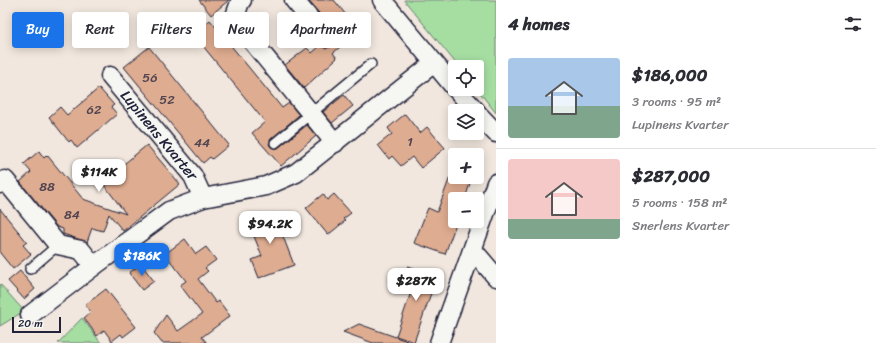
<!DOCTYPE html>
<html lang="en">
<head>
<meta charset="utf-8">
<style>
  body { margin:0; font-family:Sriracha,sans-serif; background:#f2f2f3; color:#2b2b33; height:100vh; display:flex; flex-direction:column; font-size:15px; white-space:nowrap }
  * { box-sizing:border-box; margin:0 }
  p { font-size:13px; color:#7c7c81 }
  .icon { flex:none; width:22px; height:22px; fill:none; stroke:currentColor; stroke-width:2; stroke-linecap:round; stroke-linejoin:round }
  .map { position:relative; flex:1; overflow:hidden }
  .side { display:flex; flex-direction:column; background:#fff; width:380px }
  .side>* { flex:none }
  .top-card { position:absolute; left:12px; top:12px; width:380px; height:36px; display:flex; gap:8px }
  .tools { position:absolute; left:448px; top:60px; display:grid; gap:8px }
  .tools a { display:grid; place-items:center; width:36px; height:36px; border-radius:4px; background:#fff; box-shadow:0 2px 10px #0003; font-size:20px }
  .scale { position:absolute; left:12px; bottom:10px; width:49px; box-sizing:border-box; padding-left:4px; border:2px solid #22223b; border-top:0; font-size:11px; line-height:14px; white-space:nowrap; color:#22223b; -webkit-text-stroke:3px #f6f6f2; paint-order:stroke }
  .price { position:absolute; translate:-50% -34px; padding:0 9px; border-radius:8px; background:#fff; color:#222; font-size:13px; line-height:26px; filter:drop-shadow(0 1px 2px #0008) }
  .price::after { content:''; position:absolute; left:50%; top:24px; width:12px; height:9px; margin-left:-6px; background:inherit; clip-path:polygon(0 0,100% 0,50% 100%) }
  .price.active { background:#1a73e8; color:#fff }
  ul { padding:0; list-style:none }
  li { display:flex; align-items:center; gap:12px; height:100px; padding:0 12px }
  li+li { border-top:1px solid #e1e1e2 }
  li span { display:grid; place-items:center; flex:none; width:112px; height:80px; border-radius:4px; color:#555 }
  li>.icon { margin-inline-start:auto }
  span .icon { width:48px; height:48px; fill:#fffc; stroke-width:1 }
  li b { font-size:17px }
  h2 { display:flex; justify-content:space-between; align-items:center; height:48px; padding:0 12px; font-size:17px }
  .pill { padding:0 14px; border-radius:4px; background:#fff; box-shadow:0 2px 10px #0003; font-size:14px; line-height:36px }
  .pill.active { background:#1a73e8; color:#fff }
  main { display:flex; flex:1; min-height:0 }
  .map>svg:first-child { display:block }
  .green { fill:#a6dea2; stroke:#64806e }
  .building { fill:#deac90; stroke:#22223b }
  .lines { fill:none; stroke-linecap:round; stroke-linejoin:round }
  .lane-casing { stroke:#22223b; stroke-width:12 }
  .street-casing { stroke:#22223b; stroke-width:21 }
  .lane { stroke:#f6f6f2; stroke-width:9 }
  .street { stroke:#f6f6f2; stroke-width:18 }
  .labels { text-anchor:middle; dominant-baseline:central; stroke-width:4; stroke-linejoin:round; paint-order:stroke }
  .number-label { font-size:13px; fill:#514450 }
  .street-label { font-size:15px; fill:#22223b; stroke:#f6f6f2 }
</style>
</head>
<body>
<main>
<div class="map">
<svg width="496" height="343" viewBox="0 0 496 343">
  <rect width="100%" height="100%" fill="#f1e7de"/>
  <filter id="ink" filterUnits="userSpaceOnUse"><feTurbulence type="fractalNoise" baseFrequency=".025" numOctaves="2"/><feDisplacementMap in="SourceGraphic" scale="8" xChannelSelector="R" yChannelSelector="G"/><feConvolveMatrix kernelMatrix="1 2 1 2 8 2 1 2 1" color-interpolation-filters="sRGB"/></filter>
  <g filter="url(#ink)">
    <g class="green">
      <path d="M404,0H496V113L477,89V67H459Z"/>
      <path d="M0,284L24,311L0,326Z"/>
      <path d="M82,318L101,343H58Z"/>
    </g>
    <g class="building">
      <path d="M199,0H229L211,15Z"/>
      <path d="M308,0H334L359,31L333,53L337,58L304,88L285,65L307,48L312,53L320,46L327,48L332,46L336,37L334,31Z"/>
      <path d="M210,20L282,108L289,103L299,115L271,139L269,144L271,147L278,148L307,125L316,136L281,166L252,133L265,122L198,40L200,38L195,33Z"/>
      <path d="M149,47L229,145L212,159L210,157L203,163L124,67Z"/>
      <path d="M99,88L114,105L111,107L117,114L77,148L71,140L69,142L49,117L60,107L67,115Z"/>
      <path d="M344,95L353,106L332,123L323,112Z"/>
      <path d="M405,114L420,133L427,127L445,148L421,168L412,157L401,166L392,156L389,159L378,145L392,134L388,128Z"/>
      <path d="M147,145L180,184L123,231L109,214L103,231L92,228L87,242L63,234V229L57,227L20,182L31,172L24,164L39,151L44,158L47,155L83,199L126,214L102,182Z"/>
      <path d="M450,177H472L465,199H455V221H457L445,254L414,243L428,208L437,212Z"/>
      <path d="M323,194L327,200L334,194L351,213L343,219L345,221L328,235L306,208Z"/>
      <path d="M0,209L27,242L23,245L31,254L13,269L0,253Z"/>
      <path d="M262,213L264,217L274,213L294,265L259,278L252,260L262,256L247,219Z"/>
      <path d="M185,239L196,254L206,247L216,260L205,268L208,271L198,279L216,303L219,301L230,316L202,337L207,343H162L154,333L166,315L178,331L202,314L180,285L186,281L165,254Z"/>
      <path d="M141,264L154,281L142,290L129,273Z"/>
      <path d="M408,266L437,276L414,342L396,336L413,286L412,284L403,281Z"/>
      <path d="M20,271L35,289L24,299L8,281Z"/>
      <path d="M106,289L136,327L123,337L121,334L112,341L104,330L97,336L84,318L91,312L85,305Z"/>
      <path d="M359,324L407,341V343H373L343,332Z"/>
    </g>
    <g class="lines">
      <defs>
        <g id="lane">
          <path d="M275,143L371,64"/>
          <path d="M30,269L58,245"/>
        </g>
        <g id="street">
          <path d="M242,0L240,2L234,19L335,143"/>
          <path d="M294,0L326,38"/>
          <path d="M382,0L455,88"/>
          <path id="s1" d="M110,76L193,176L203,198"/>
          <path d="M456,89L476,111"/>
          <path d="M477,113L496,133"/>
          <path d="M0,184L5,180L58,245L81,250L94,266"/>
          <path d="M473,250L496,277"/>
          <path d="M30,315L94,266L169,211L203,198L266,186L296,173L434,63"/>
          <path d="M439,343L496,183"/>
        </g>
      </defs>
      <use href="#lane" class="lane-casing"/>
      <use href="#street" class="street-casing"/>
      <use href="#lane" class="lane"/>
      <use href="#street" class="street"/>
    </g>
  </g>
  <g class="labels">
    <g class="number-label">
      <text x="150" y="77">56</text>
      <text x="167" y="99">52</text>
      <text x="94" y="109">62</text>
      <text x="410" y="141">1</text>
      <text x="202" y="142">44</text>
      <text x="47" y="186">88</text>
      <text x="72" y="214">84</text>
    </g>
    <g class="street-label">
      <text stroke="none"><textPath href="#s1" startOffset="77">Lupinens Kvarter</textPath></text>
    </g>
  </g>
</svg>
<div class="tools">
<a><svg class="icon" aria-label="locate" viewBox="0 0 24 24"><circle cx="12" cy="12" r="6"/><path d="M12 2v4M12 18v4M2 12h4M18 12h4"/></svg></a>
<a><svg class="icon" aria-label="layers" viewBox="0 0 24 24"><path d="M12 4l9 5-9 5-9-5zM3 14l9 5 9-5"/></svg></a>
<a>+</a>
<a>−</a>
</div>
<div class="scale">20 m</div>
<b class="price" style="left:99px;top:193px">$114K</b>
<b class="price" style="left:270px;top:245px">$94.2K</b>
<b class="price active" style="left:142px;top:277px">$186K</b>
<b class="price" style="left:416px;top:302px">$287K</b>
<div class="top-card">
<a class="pill active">Buy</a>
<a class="pill">Rent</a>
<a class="pill">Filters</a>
<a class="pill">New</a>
<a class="pill">Apartment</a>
</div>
</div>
<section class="side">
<h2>4 homes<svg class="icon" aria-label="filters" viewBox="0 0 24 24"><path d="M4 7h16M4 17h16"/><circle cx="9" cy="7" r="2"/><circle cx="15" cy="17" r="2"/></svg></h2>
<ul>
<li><span style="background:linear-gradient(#a9c7e8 60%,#7fa58c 0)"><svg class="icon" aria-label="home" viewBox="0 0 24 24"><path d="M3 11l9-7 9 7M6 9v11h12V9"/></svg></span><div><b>$186,000</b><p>3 rooms · 95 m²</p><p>Lupinens Kvarter</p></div></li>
<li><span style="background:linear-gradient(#f6c9c9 75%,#7fa58c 0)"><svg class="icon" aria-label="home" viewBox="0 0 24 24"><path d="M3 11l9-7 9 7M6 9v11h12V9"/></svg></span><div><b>$287,000</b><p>5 rooms · 158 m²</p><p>Snerlens Kvarter</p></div></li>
</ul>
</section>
</main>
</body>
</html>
